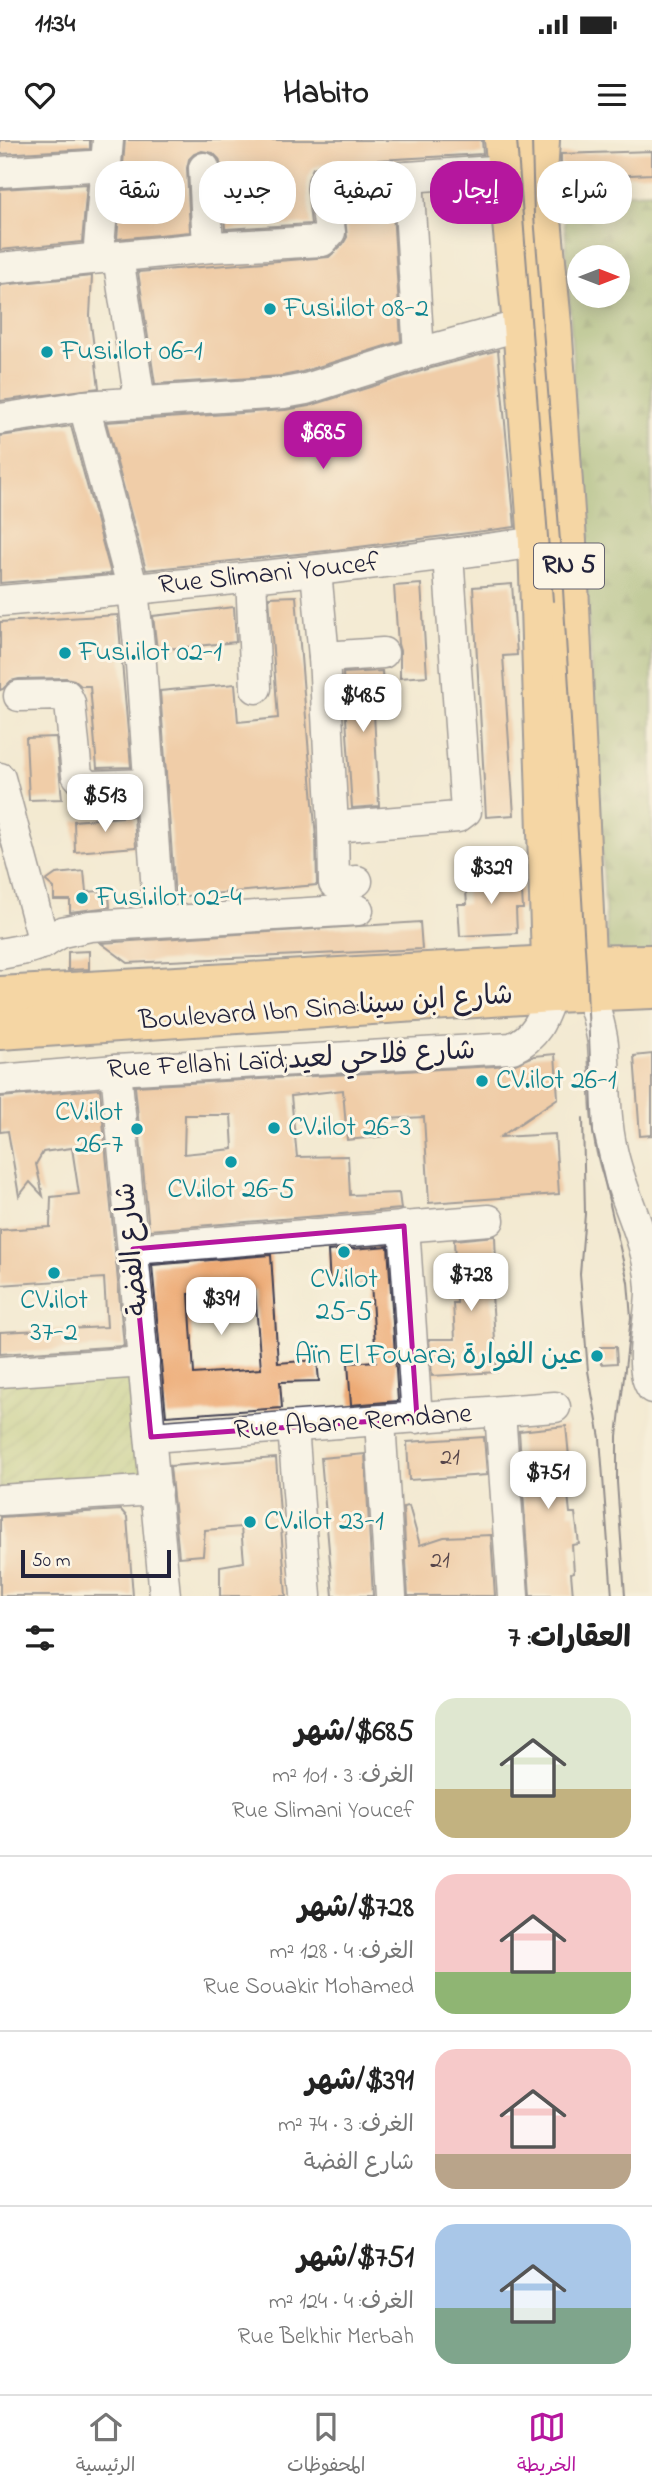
<!DOCTYPE html>
<html lang="ar">
<head>
<meta charset="utf-8">
<style>
  body { margin:0; font-family:"Indie Flower","Playpen Sans Arabic",sans-serif; background:#f2f2f2; color:#222; direction:rtl; height:100vh; display:flex; flex-direction:column; font-size:26px; white-space:nowrap }
  * { box-sizing:border-box; margin:0 }
  p { font-size:23px; color:#767676 }
  .icon { flex:none; width:38px; height:38px; fill:none; stroke:currentColor; stroke-width:2; stroke-linecap:round; stroke-linejoin:round }
  .map { position:relative; height:1456px; overflow:hidden; direction:ltr }
  .drawer { display:flex; flex-direction:column; background:#fff; flex:1 }
  .drawer>* { flex:none }
  .guide { position:absolute; left:21px; top:21px; width:611px; height:63px; direction:rtl; display:flex; gap:14px }
  .needle { width:46px; rotate:90deg }
  .tools { position:absolute; left:567px; top:105px; display:grid; gap:14px }
  .tools a { display:grid; place-items:center; width:63px; height:63px; border-radius:50%; background:#fff; box-shadow:0 4px 18px #0003; font-size:35px }
  .scale { position:absolute; left:21px; bottom:18px; width:150px; box-sizing:border-box; padding-left:7px; border:4px solid #22223b; border-top:0; font-size:19px; line-height:24px; white-space:nowrap; color:#22223b; -webkit-text-stroke:5px #fcf5e5; paint-order:stroke }
  .price { position:absolute; translate:-50% -60px; padding:0 16px; border-radius:14px; background:#fff; color:#222; font-size:23px; line-height:46px; filter:drop-shadow(0 2px 4px #0008) }
  .price::after { content:''; position:absolute; left:50%; top:42px; width:21px; height:16px; margin-left:-10px; background:inherit; clip-path:polygon(0 0,100% 0,50% 100%) }
  .price.current { background:#b5179e; color:#fff }
  ul { padding:0; list-style:none }
  li { display:flex; align-items:center; gap:21px; height:175px; padding:0 21px }
  li+li { border-top:2px solid #e0e0e0 }
  li span { display:grid; place-items:center; flex:none; width:196px; height:140px; border-radius:21px; color:#555 }
  li>.icon { margin-inline-start:auto }
  span .icon { width:84px; height:84px; fill:#fffc; stroke-width:1 }
  li b { font-size:30px }
  h2 { display:flex; justify-content:space-between; align-items:center; height:84px; padding:0 21px; font-size:30px }
  .chip { padding:0 24px; border-radius:28px; background:#fff; box-shadow:0 4px 18px #0003; font-size:24px; line-height:63px }
  .chip.current { background:#b5179e; color:#fff }
  .status { display:flex; justify-content:space-between; align-items:center; height:49px; padding:0 35px; background:#fff; direction:ltr }
  .status svg { height:19px; fill:currentColor }
  header { display:flex; justify-content:space-between; align-items:center; height:91px; padding:0 21px; background:#fff; font-size:32px; font-weight:700 }
  .dock { display:flex; justify-content:space-around; align-items:center; height:98px; border-top:2px solid #e0e0e0; background:#fff; font-size:19px; color:#767676 }
  .dock a { display:grid; justify-items:center; gap:4px }
  .dock .current { color:#b5179e }
  .map>svg:first-child { display:block }
  .forest { fill:url(#forest-firs); stroke:#56644b; stroke-width:2; fill-rule:evenodd }
  .garden { fill:url(#garden-furrows); stroke:#677250; stroke-width:2 }
  .building { fill:#edaa74; fill-rule:evenodd }
  .lines { fill:none; stroke-linecap:round; stroke-linejoin:round }
  .minor-casing { stroke:#414052; stroke-width:33 }
  .major-casing { stroke:#414052; stroke-width:42 }
  .minor { stroke:#fff; stroke-width:30 }
  .major { stroke:#f9be6d; stroke-width:38 }
  .tram { stroke:#22223b; stroke-width:2 }
  .marked { fill:none; stroke:#b5179e; stroke-width:5; stroke-linejoin:round }
  .culture-dot { fill:#0f9aa8; stroke:#fcf5e5; stroke-width:2.5 }
  .labels { text-anchor:middle; dominant-baseline:central; stroke-width:6; stroke-linejoin:round; paint-order:stroke }
  .number-label { font-size:24px; fill:#554449 }
  .shield { fill:#fcf5e5; stroke:#63616e; stroke-width:2 }
  .shield-label { font-size:26px; font-weight:bold; fill:#22223b }
  .culture-label { font-size:28px; fill:#0d838f; stroke:#fcf5e5; text-anchor:start }
  .street-label { font-size:28px; fill:#22223b; stroke:#fcf5e5 }
</style>
</head>
<body>
<div class="status"><b>11:34</b><svg viewBox="0 0 49 12"><path d="M0 12V9h3v3zM5 12V6h3v6zM10 12V3h3v9zM15 12V0h3v12zM26 1h20v11H26zM47 4h2v5h-2z"/></svg></div>
<header><svg class="icon" aria-label="menu" viewBox="0 0 24 24"><path d="M4 6h16M4 12h16M4 18h16"/></svg>Habito<svg class="icon" aria-label="heart" viewBox="0 0 24 24"><path d="M12 20l-8-8c-3-5 5-10 8-4 3-6 11-1 8 4z"/></svg></header>
<div class="map">
<svg width="652" height="1456" viewBox="0 0 652 1456">
  <defs>
    <pattern id="forest-firs" width="22" height="20" patternUnits="userSpaceOnUse" patternTransform="scale(1.75)"><rect width="22" height="20" fill="#89a75b"/><path d="M5 1l3.5 6h-7zM16 11l3.5 6h-7z" fill="#70884c"/></pattern>
    <pattern id="garden-furrows" width="10" height="10" patternUnits="userSpaceOnUse" patternTransform="scale(1.75)"><rect width="10" height="10" fill="#acc166"/><path d="M-1 1l2-2M0 10L10 0M9 11l2-2" fill="none" stroke="#8c9c55"/></pattern>
  </defs>
  <rect width="100%" height="100%" fill="#fcf5e5"/>
  <filter id="ink" filterUnits="userSpaceOnUse"><feTurbulence type="fractalNoise" baseFrequency=".0143" numOctaves="2"/><feDisplacementMap in="SourceGraphic" scale="14" xChannelSelector="R" yChannelSelector="G"/><feConvolveMatrix kernelMatrix="1 2 1 2 8 2 1 2 1" color-interpolation-filters="sRGB"/></filter>
  <filter id="wash" filterUnits="userSpaceOnUse"><feTurbulence type="fractalNoise" baseFrequency=".00686" numOctaves="4" result="noise"/><feDisplacementMap in="SourceGraphic" scale="28" xChannelSelector="R" yChannelSelector="G"/><feGaussianBlur stdDeviation="1.57" result="paint"/><feColorMatrix in="noise" values="0 0 0 0 0 0 0 0 0 0 0 0 0 0 0 0 0 1.4 0 .05"/><feComposite in="paint" operator="in"/></filter>
  <g filter="url(#wash)">
    <rect width="100%" height="100%" fill="#f3ead1"/>
    <path class="forest" d="M652,52V816L608,817L563,56ZM579,117H618V156H579Z"/>
    <path class="garden" d="M138,1227L148,1341L0,1354V1239Z"/>
    <g id="blocks">
      <g class="building">
        <path d="M0,0H90V9L0,14Z"/>
        <path d="M125,0H482L483,14L326,23L313,28L308,39L307,48L311,84L225,89L221,26L219,19L213,13L202,11L194,14L189,19L187,28L190,92L117,99Z"/>
        <path d="M652,11V34L561,38V14Z"/>
        <path d="M87,44L82,102L0,110V49Z"/>
        <path d="M392,55L401,201L302,232L282,236L155,244L138,132L329,117L343,104L347,97L343,58Z"/>
        <path d="M92,136L90,176L99,248L0,261V145Z"/>
        <path d="M498,210L515,387L335,410L146,430L106,282L285,270L309,266L428,229Z"/>
        <path d="M71,286L111,434L0,443V296Z"/>
        <path d="M421,444L427,536L400,538V511L398,504L394,446Z"/>
        <path d="M512,444L517,515L503,516L514,675L486,677L473,447Z"/>
        <path d="M296,456L316,699L317,745L175,757L160,551L235,544L238,582L278,578L269,457Z"/>
        <path d="M234,467L236,502L157,510L153,476Z"/>
        <path d="M118,475L131,627L97,628L90,546H81L74,540L66,538L19,539L11,541L3,549L0,550V482Z"/>
        <path d="M382,531L385,573L374,574L379,666L352,668L343,533Z"/>
        <path d="M56,597L62,659L29,660L26,598Z"/>
        <path d="M134,676L136,707L75,712L74,681Z"/>
        <path d="M84,731L86,752L101,751V755H109L110,767L70,772V760H54V748L46,741L56,734Z"/>
        <path d="M521,736L523,769H516L517,793L460,796L458,764H467L465,739Z"/>
        <path d="M420,782L422,809L128,823L101,803Z"/>
        <path d="M89,811V829L68,830V812Z"/>
        <path d="M555,914L558,958L500,997L555,994L559,1054L429,1063L424,977L386,979L387,996L347,1000L343,950L291,956L297,1017L348,1016L350,1055L399,1053L401,1069L149,1090L135,946L513,925L534,916ZM185,975H231L233,1009L184,1014Z"/>
        <path d="M652,914V995L640,996L634,916Z"/>
        <path d="M100,949L124,1206L0,1214V1192L107,1187L104,1138L0,1145V1090L50,1087L51,1057L79,1054L72,1008L43,1012L36,1024L43,1056L30,1042L19,1056L8,991L0,992V957Z"/>
        <path d="M495,1096L497,1154H492L497,1232L432,1236L429,1199H455L453,1163H457L454,1100Z"/>
        <path d="M388,1106L398,1261L351,1265L348,1223L376,1221L371,1143L330,1145L328,1111Z"/>
        <path d="M271,1115L278,1223L317,1220L319,1241L280,1242L282,1268L166,1276L152,1125ZM255,1151L261,1229L194,1234L189,1154Z"/>
        <path d="M600,1207H616L617,1223L601,1224Z"/>
        <path d="M566,1286L570,1327H565L570,1373H575L579,1404L572,1405L574,1432L571,1433L573,1456H530L519,1291Z"/>
        <path d="M484,1297L487,1335L409,1340L407,1302Z"/>
        <path d="M365,1314L373,1456H333L321,1318Z"/>
        <path d="M276,1318L286,1456H220V1426L244,1422L241,1387L205,1390L203,1415L179,1417L170,1326Z"/>
        <path d="M409,1366L420,1405L444,1397L491,1395L495,1456H408L403,1367Z"/>
        <path d="M121,1370L127,1377L133,1456H0V1377Z"/>
      </g>
    </g>
  </g>
  <g filter="url(#ink)">
    <use href="#blocks" fill-opacity="0" stroke="#414052" stroke-width="2"/>
    <g class="lines">
      <defs>
        <g id="minor">
          <path d="M204,28L208,107"/>
          <path d="M0,32L106,25"/>
          <path d="M408,37L507,30"/>
          <path d="M118,117L140,262"/>
          <path d="M98,118L108,0"/>
          <path d="M0,128L212,107L322,101L330,92L324,46L327,40L408,37L419,213"/>
          <path d="M84,266L133,450L141,524L159,781"/>
          <path d="M0,279L84,266L284,253L306,249L423,212L522,185"/>
          <path d="M316,431L324,517L333,687"/>
          <path d="M251,437L256,548"/>
          <path d="M0,461C180,446 359,427 538,402"/>
          <path d="M324,517L383,513"/>
          <path d="M19,556L66,555L70,563L77,635L84,643L91,646L149,644"/>
          <path d="M0,638L44,803L26,809L0,814"/>
          <path d="M357,741L334,743L333,687L458,677L466,671L448,415"/>
          <path d="M44,803L62,792L90,786L358,770"/>
          <path d="M590,852C595,869 601,886 603,904C606,940 604,975 612,1010C622,1058 649,1099 651,1148C652,1176 636,1226 652,1248"/>
          <path d="M116,930L165,1456"/>
          <path d="M0,940L116,930L512,908C537,897 543,878 552,853"/>
          <path d="M404,1086L417,1278"/>
          <path d="M133,1109L489,1080"/>
          <path d="M0,1232L144,1222"/>
          <path d="M500,1272L513,1456"/>
          <path d="M380,1281L391,1456"/>
          <path d="M293,1287L306,1456"/>
          <path d="M151,1297L555,1267"/>
          <path d="M0,1360L156,1350"/>
        </g>
        <g id="major">
          <path d="M504,0L522,185L538,402L552,853"/>
          <path d="M540,0L538,37L552,184L567,401L587,838L590,852"/>
          <path d="M0,856L551,825L652,824"/>
          <path d="M0,890L552,853L652,849"/>
        </g>
      </defs>
      <use href="#minor" class="minor-casing"/>
      <use href="#major" class="major-casing"/>
      <use href="#minor" class="minor"/>
      <use href="#major" class="major"/>
      <g class="tram">
        <path d="M517,0L553,461"/>
        <path d="M532,0L534,76L560,401L586,824L593,992L628,1142L631,1178L617,1296V1342L625,1456"/>
        <path d="M583,978L585,1074L580,1134L588,1231L600,1298L612,1456"/>
      </g>
    </g>
  </g>
  <path d="M0 0H652V1456H0ZM404,1086L417,1278L151,1297L133,1109Z" fill="#f3ead1" fill-opacity=".55" fill-rule="evenodd"/>
  <path class="marked" d="M404,1086L417,1278L151,1297L133,1109Z"/>
  <g class="culture-dot">
    <circle cx="270" cy="169" r="7"/>
    <circle cx="47" cy="212" r="7"/>
    <circle cx="65" cy="513" r="7"/>
    <circle cx="82" cy="758" r="7"/>
    <circle cx="482" cy="941" r="7"/>
    <circle cx="274" cy="988" r="7"/>
    <circle cx="137" cy="989" r="7"/>
    <circle cx="231" cy="1022" r="7"/>
    <circle cx="344" cy="1112" r="7"/>
    <circle cx="54" cy="1133" r="7"/>
    <circle cx="597" cy="1216" r="7"/>
    <circle cx="250" cy="1382" r="7"/>
  </g>
  <g class="labels">
    <g class="number-label">
      <text x="450" y="1318">21</text>
      <text x="440" y="1421">21</text>
    </g>
    <rect class="shield" x="534" y="403.5" width="70" height="45" rx="5"/>
    <g class="shield-label">
      <text x="569" y="426">RN 5</text>
    </g>
    <g class="culture-label">
      <text x="284" y="169">Fusi.ilot 08-2</text>
      <text x="61" y="212">Fusi.ilot 06-1</text>
      <text x="79" y="513">Fusi.ilot 02-1</text>
      <text x="96" y="758">Fusi.ilot 02-4</text>
      <text x="496" y="941">CV.ilot 26-1</text>
      <text x="123" y="973" text-anchor="end">CV.ilot<tspan x="123" dy="32">26-7</tspan></text>
      <text x="288" y="988">CV.ilot 26-3</text>
      <text x="231" y="1050" text-anchor="middle">CV.ilot 26-5</text>
      <text x="344" y="1140" text-anchor="middle">CV.ilot<tspan x="344" dy="32">25-5</tspan></text>
      <text x="54" y="1161" text-anchor="middle">CV.ilot<tspan x="54" dy="32">37-2</tspan></text>
      <text x="583" y="1216" text-anchor="end">Aïn El Fouara; عين الفوارة</text>
      <text x="264" y="1382">CV.ilot 23-1</text>
    </g>
    <g class="street-label">
      <text transform="translate(269 435) rotate(-6)">Rue Slimani Youcef</text>
      <text transform="translate(326 869) rotate(-4)">Boulevard Ibn Sina:شارع ابن سينا</text>
      <text transform="translate(291 921) rotate(-3)">Rue Fellahi Laïd;شارع فلاحي لعيد</text>
      <text transform="translate(133 1109) rotate(-96)">شارع الفضة</text>
      <text transform="translate(353 1283) rotate(-4)">Rue Abane Remdane</text>
    </g>
  </g>
</svg>
<div class="tools">
<a><svg class="needle" viewBox="-14 -14 28 28"><path d="M0-13l5 13h-10z" fill="#e53935"/><path d="M0 13l5-13h-10z" fill="#767676"/></svg></a>
</div>
<div class="scale">50 m</div>
<b class="price current" style="left:323px;top:331px">$685</b>
<b class="price" style="left:363px;top:594px">$485</b>
<b class="price" style="left:105px;top:694px">$513</b>
<b class="price" style="left:491px;top:766px">$329</b>
<b class="price" style="left:471px;top:1173px">$728</b>
<b class="price" style="left:221px;top:1197px">$391</b>
<b class="price" style="left:548px;top:1371px">$751</b>
<div class="guide">
<a class="chip">شراء</a>
<a class="chip current">إيجار</a>
<a class="chip">تصفية</a>
<a class="chip">جديد</a>
<a class="chip">شقة</a>
</div>
</div>
<section class="drawer">
<h2>العقارات: 7<svg class="icon" aria-label="filters" viewBox="0 0 24 24"><path d="M4 7h16M4 17h16"/><circle cx="9" cy="7" r="2"/><circle cx="15" cy="17" r="2"/></svg></h2>
<ul>
<li><span style="background:linear-gradient(#dfe7d0 65%,#c2b280 0)"><svg class="icon" aria-label="home" viewBox="0 0 24 24"><path d="M3 11l9-7 9 7M6 9v11h12V9"/></svg></span><div><b>$685/شهر</b><p>الغرف: 3 · 101 m²</p><p>Rue Slimani Youcef</p></div></li>
<li><span style="background:linear-gradient(#f6c9c9 70%,#8fb573 0)"><svg class="icon" aria-label="home" viewBox="0 0 24 24"><path d="M3 11l9-7 9 7M6 9v11h12V9"/></svg></span><div><b>$728/شهر</b><p>الغرف: 4 · 128 m²</p><p>Rue Souakir Mohamed</p></div></li>
<li><span style="background:linear-gradient(#f6c9c9 75%,#b9a48a 0)"><svg class="icon" aria-label="home" viewBox="0 0 24 24"><path d="M3 11l9-7 9 7M6 9v11h12V9"/></svg></span><div><b>$391/شهر</b><p>الغرف: 3 · 74 m²</p><p>شارع الفضة</p></div></li>
<li><span style="background:linear-gradient(#a9c7e8 60%,#7fa58c 0)"><svg class="icon" aria-label="home" viewBox="0 0 24 24"><path d="M3 11l9-7 9 7M6 9v11h12V9"/></svg></span><div><b>$751/شهر</b><p>الغرف: 4 · 124 m²</p><p>Rue Belkhir Merbah</p></div></li>
</ul>
</section>
<nav class="dock">
<a class="current"><svg class="icon" aria-label="map" viewBox="0 0 24 24"><path d="M3 6l6-2 6 2 6-2v14l-6 2-6-2-6 2zM9 4v14M15 6v14"/></svg>الخريطة</a>
<a><svg class="icon" aria-label="saved" viewBox="0 0 24 24"><path d="M7 4h10v16l-5-4-5 4z"/></svg>المحفوظات</a>
<a><svg class="icon" aria-label="home" viewBox="0 0 24 24"><path d="M3 11l9-7 9 7M6 9v11h12V9"/></svg>الرئيسية</a>
</nav>
</body>
</html>
